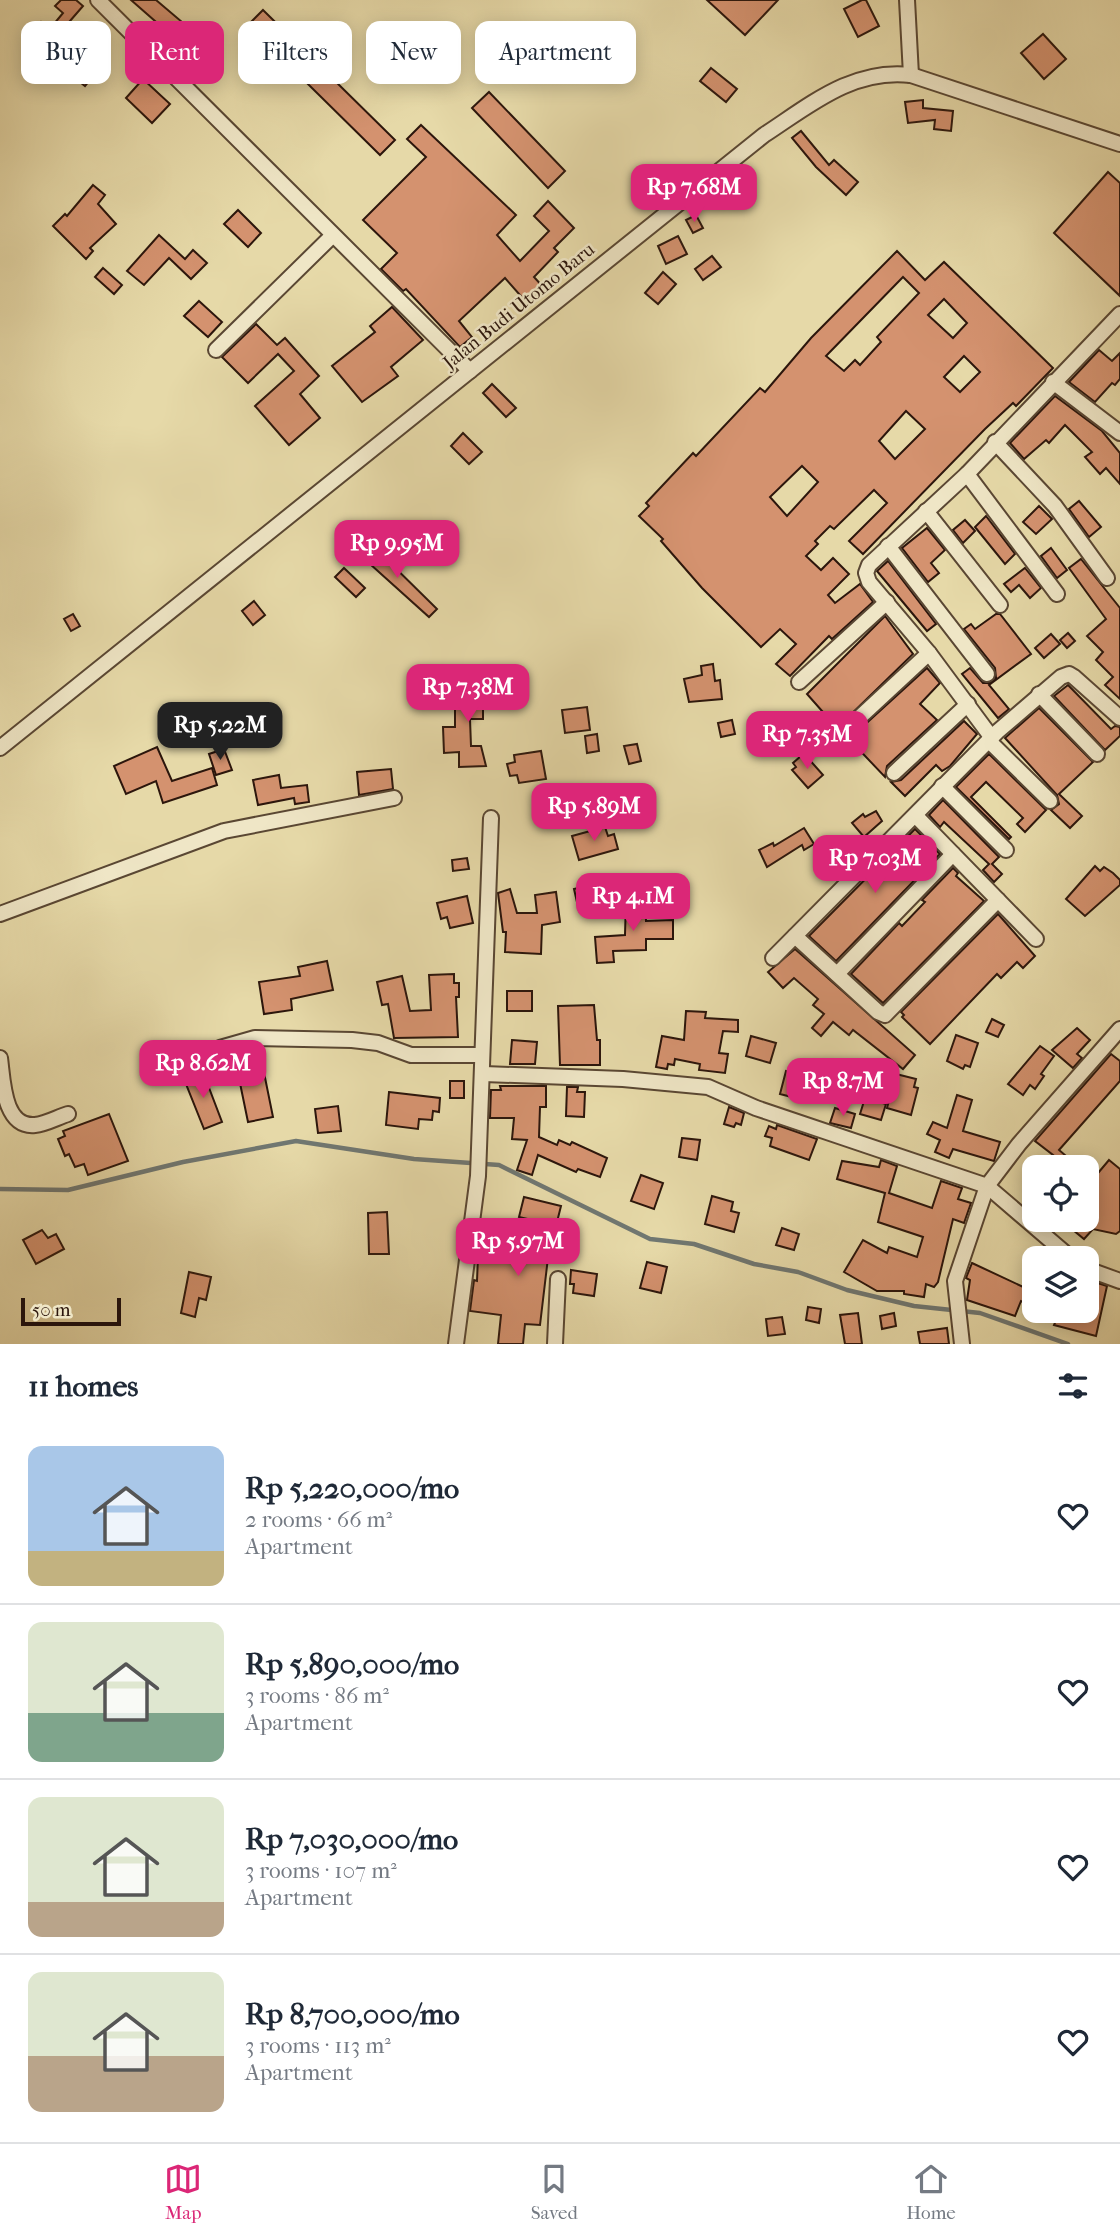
<!DOCTYPE html>
<html lang="en">
<head>
<meta charset="utf-8">
<style>
  body { margin:0; font-family:"IM FELL French Canon",serif; background:#f6f6f7; color:#1f2937; height:100vh; display:flex; flex-direction:column; font-size:26px; white-space:nowrap }
  * { box-sizing:border-box; margin:0 }
  p { font-size:23px; color:#747a83 }
  .icon { flex:none; width:38px; height:38px; fill:none; stroke:currentColor; stroke-width:2; stroke-linecap:round; stroke-linejoin:round }
  .map { position:relative; height:1344px; overflow:hidden }
  .details { display:flex; flex-direction:column; background:#fff; flex:1 }
  .details>* { flex:none }
  .top-card { position:absolute; left:21px; top:21px; width:700px; height:63px; display:flex; gap:14px }
  .controls { position:absolute; left:1022px; top:1155px; display:grid; gap:14px }
  .controls a { display:grid; place-items:center; width:77px; height:77px; border-radius:14px; background:#fff; box-shadow:0 4px 18px #0003; font-size:35px }
  .scale { position:absolute; left:21px; bottom:18px; width:100px; box-sizing:border-box; padding-left:7px; border:4px solid #2c160c; border-top:0; font-size:19px; line-height:24px; white-space:nowrap; color:#2c160c; -webkit-text-stroke:5px #efe6c6; paint-order:stroke }
  .price { position:absolute; translate:-50% -60px; padding:0 16px; border-radius:14px; background:#db2777; color:#fff; font-size:23px; line-height:46px; filter:drop-shadow(0 2px 4px #0008) }
  .price::after { content:''; position:absolute; left:50%; top:42px; width:21px; height:16px; margin-left:-10px; background:inherit; clip-path:polygon(0 0,100% 0,50% 100%) }
  .price.selected { background:#222; color:#fff }
  ul { padding:0; list-style:none }
  li { display:flex; align-items:center; gap:21px; height:175px; padding:0 28px }
  li+li { border-top:2px solid #e0e1e3 }
  li span { display:grid; place-items:center; flex:none; width:196px; height:140px; border-radius:14px; color:#555 }
  li>.icon { margin-inline-start:auto }
  span .icon { width:84px; height:84px; fill:#fffc; stroke-width:1 }
  li b { font-size:30px }
  h2 { display:flex; justify-content:space-between; align-items:center; height:84px; padding:0 28px; font-size:30px }
  .tag { padding:0 24px; border-radius:14px; background:#fff; box-shadow:0 4px 18px #0003; font-size:24px; line-height:63px }
  .tag.selected { background:#db2777; color:#fff }
  .menu { display:flex; justify-content:space-around; align-items:center; height:98px; border-top:2px solid #e0e1e3; background:#fff; font-size:19px; color:#747a83 }
  .menu a { display:grid; justify-items:center; gap:4px }
  .menu .selected { color:#db2777 }
  .map>svg:first-child { display:block }
  .lines { fill:none; stroke-linecap:round; stroke-linejoin:round }
  .stream { stroke:#707771; stroke-width:4.5 }
  .building { fill:#d4926f; stroke:#2c160c; stroke-width:2; fill-rule:evenodd }
  .minor-casing { stroke:#5a4733; stroke-width:18 }
  .minor { stroke:#efe6c6; stroke-width:14 }
  .labels { text-anchor:middle; dominant-baseline:central; stroke-width:5; stroke-linejoin:round; paint-order:stroke }
  .street-label { font-size:19px; fill:#2c160c; stroke:#efe6c6 }
</style>
</head>
<body>
<div class="map">
<svg width="1120" height="1344" viewBox="0 0 1120 1344">
  <rect width="100%" height="100%" fill="#e6d9a8"/>
  <filter id="stains"><feTurbulence type="fractalNoise" baseFrequency=".00286" numOctaves="4"/><feColorMatrix values="0 0 0 0 .2 0 0 0 0 .09 0 0 0 0 .02 0 0 0 .5 -.17"/></filter>
  <radialGradient id="worn" r=".72"><stop offset=".6" stop-color="#630" stop-opacity="0"/><stop offset="1" stop-color="#630" stop-opacity=".3"/></radialGradient>
  <g class="lines">
    <path class="stream" d="M0,1189L68,1190L183,1162L296,1141L414,1159L499,1165L650,1239L694,1244L754,1264L798,1272L847,1290L914,1306L980,1313L1068,1344"/>
  </g>
  <g class="building">
    <path d="M61,0H76L83,6L70,21L76,26L64,40L99,69L85,86L26,38L41,22L49,30L63,13L55,6Z"/>
    <path d="M131,0H156L182,22L171,35Z"/>
    <path d="M707,0H778L745,35Z"/>
    <path d="M862,0H866L879,26L858,37L844,9Z"/>
    <path d="M263,10L395,140L380,155L248,25Z"/>
    <path d="M1043,34L1066,59L1044,79L1021,53Z"/>
    <path d="M711,68L737,89L726,102L700,81Z"/>
    <path d="M143,79L170,104L152,123L126,98Z"/>
    <path d="M489,92L565,171L548,188L472,108Z"/>
    <path d="M923,100V108L953,111L951,131L934,129L935,120L908,123L905,102Z"/>
    <path d="M421,125L516,215L497,235L520,261L549,231L534,216L548,201L574,228L554,248L558,252L534,277L544,288L527,303L505,278L459,321L472,337L460,347L406,289L403,291L381,269L397,253L363,220L426,157L407,139Z"/>
    <path d="M801,131L829,165L834,160L858,182L846,195L816,167L792,138Z"/>
    <path d="M1108,172L1120,183V296L1054,233Z"/>
    <path d="M93,185L105,195L98,204L116,224L90,248L93,251L86,259L53,226L65,214L67,216Z"/>
    <path d="M238,210L261,233L248,247L224,224Z"/>
    <path d="M696,215L703,228L693,233L686,220Z"/>
    <path d="M159,235L185,259L193,250L207,263L191,279L169,258L144,285L127,271Z"/>
    <path d="M678,236L687,254L666,264L658,246Z"/>
    <path d="M897,251L925,280L944,262L1053,368L1016,406L1013,403L985,429L863,554L849,541L887,503L874,490L834,529L830,526L815,541L818,544L806,556L821,570L833,558L849,574L828,595L835,603L860,584L873,602L832,639L829,636L790,676L776,664L796,644L780,629L761,647L702,588L661,541L663,539L639,516L649,506L646,503L693,453L696,456L760,388L765,392L811,338ZM903,277L919,293L877,337L881,342L860,365L855,360L844,371L826,356ZM944,299L967,323L953,338L928,315ZM964,356L980,372L960,392L944,377ZM906,411L925,429L895,459L879,441ZM802,466L818,482L787,516L770,497Z"/>
    <path d="M712,256L721,267L703,280L695,269Z"/>
    <path d="M103,268L122,285L114,294L95,277Z"/>
    <path d="M663,272L676,284L658,304L645,293Z"/>
    <path d="M199,301L222,322L208,337L184,316Z"/>
    <path d="M392,307L423,340L391,367L398,376L362,402L332,366L375,332L370,326Z"/>
    <path d="M256,324L277,345L285,338L319,376L300,394L320,418L289,445L255,406L294,371L278,354L248,383L222,357Z"/>
    <path d="M1099,350L1112,361L1120,353V379L1115,385L1112,383L1095,402L1069,382Z"/>
    <path d="M492,384L516,408L506,417L483,393Z"/>
    <path d="M1055,396L1102,431L1120,453V484L1106,468L1100,474L1085,457L1092,452L1065,425L1049,443L1046,440L1024,459L1010,443Z"/>
    <path d="M463,433L482,452L469,464L451,446Z"/>
    <path d="M1079,501L1101,527L1089,537L1069,509Z"/>
    <path d="M1039,506L1052,519L1036,534L1023,522Z"/>
    <path d="M986,516L1015,554L1005,564L975,527Z"/>
    <path d="M965,520L975,531L963,543L953,530Z"/>
    <path d="M927,528L945,550L931,563L939,573L928,582L902,548Z"/>
    <path d="M371,544L437,609L429,617L360,555Z"/>
    <path d="M1051,548L1067,570L1057,578L1041,556Z"/>
    <path d="M1081,559L1120,608V699L1105,685L1113,677L1096,660L1103,652L1087,636L1106,619L1069,568Z"/>
    <path d="M888,561L936,624L927,631L877,571Z"/>
    <path d="M344,568L365,588L356,597L335,577Z"/>
    <path d="M1025,568L1041,588L1030,598L1019,585L1011,592L1004,584Z"/>
    <path d="M254,601L265,615L253,625L242,611Z"/>
    <path d="M73,614L80,626L71,631L64,619Z"/>
    <path d="M996,614H1000L1031,654L989,685L1009,709L998,718L962,674L970,668L983,683H989L996,678L995,668L964,629L971,624L975,629Z"/>
    <path d="M885,616L913,654L837,728L807,694Z"/>
    <path d="M1068,633L1075,641L1067,648L1060,640Z"/>
    <path d="M1051,634L1060,644L1044,658L1035,648Z"/>
    <path d="M713,664L715,681L720,680L722,699L689,702L684,679L702,675L701,666Z"/>
    <path d="M927,668L940,683L920,704L937,720L887,766L885,777L849,739Z"/>
    <path d="M485,681H497V702H483V719H470L471,746H481L486,766L459,767V752L444,753L443,727H455V690H485Z"/>
    <path d="M1068,685L1111,729L1115,726L1120,727V736L1105,750L1054,696Z"/>
    <path d="M587,707L590,730L565,733L562,710Z"/>
    <path d="M1039,708L1093,762L1059,794L1082,816L1070,828L1051,810L1059,804L1057,795L1005,738Z"/>
    <path d="M732,720L735,734L721,737L718,723Z"/>
    <path d="M964,721L977,734L950,766L942,771L936,765L905,796L891,782L901,780Z"/>
    <path d="M597,734L599,751L587,753L585,736Z"/>
    <path d="M637,744L641,761L629,764L624,746Z"/>
    <path d="M157,747L172,781L212,768L217,785L163,803L156,781L126,794L114,766Z"/>
    <path d="M224,749L232,770L216,775L209,754Z"/>
    <path d="M541,751L546,779L519,783L517,775L510,776L507,764L515,762L514,755Z"/>
    <path d="M989,754L1046,810L1025,832L1017,824L1023,818L986,782L971,797L1011,837L1009,839L956,787Z"/>
    <path d="M801,756L804,760L807,757L823,775L808,788L792,770L796,767L793,763Z"/>
    <path d="M391,769L393,789L359,795L357,772Z"/>
    <path d="M279,775L281,788L307,785L309,802L295,804L294,798L258,805L253,780Z"/>
    <path d="M943,800L999,857L992,864L1002,874L994,882L983,870L989,864L944,822L940,827L929,815Z"/>
    <path d="M876,811L882,821L864,837L852,823L863,814L865,817Z"/>
    <path d="M605,827L608,836L614,834L618,849L579,860L572,836Z"/>
    <path d="M804,828L814,844L804,850L802,845L767,867L759,850L773,843L774,846Z"/>
    <path d="M915,829L940,854L836,961L809,936Z"/>
    <path d="M467,858L469,869L453,871L452,860Z"/>
    <path d="M1095,866L1100,871L1104,867L1113,873L1120,880V885L1085,916L1066,899Z"/>
    <path d="M953,868L958,873L956,876L984,901L883,1003L851,974L899,923L902,926L925,902L922,900Z"/>
    <path d="M591,885L597,907L579,911L574,889Z"/>
    <path d="M510,889L517,913H537L535,895L556,892L560,922L542,925L541,954L505,952L506,932H503L498,893Z"/>
    <path d="M467,896L473,923L450,928L447,917L441,919L437,903Z"/>
    <path d="M645,899L646,921L673,920V939H646V950L613,951L614,962L597,963L595,937L625,935L626,900Z"/>
    <path d="M998,914L1035,956L1023,968L1017,962L1001,978L997,974L930,1044L902,1017L904,1015L901,1012Z"/>
    <path d="M795,949L915,1055L903,1069L853,1030L849,1035L833,1022L821,1036L812,1028L824,1014L813,1005L818,999L794,978L783,988L768,972Z"/>
    <path d="M327,961L333,990L291,999L292,1010L264,1014L259,982L300,976L298,967Z"/>
    <path d="M454,974V983H459V997H456L458,1037L394,1038L388,1004L382,1005L377,982L402,976L410,1011L431,1010L429,975Z"/>
    <rect x="507" y="991" width="25" height="20"/>
    <path d="M594,1005L597,1040H600V1065H560L558,1006Z"/>
    <path d="M686,1011L706,1012L705,1018L738,1020V1032L723,1031L719,1053L728,1054L725,1073L699,1070L700,1064L675,1059L674,1065L668,1064L667,1069L656,1067L662,1036L684,1040Z"/>
    <path d="M992,1019L1004,1025L998,1037L986,1032Z"/>
    <path d="M1077,1028L1090,1040L1077,1054L1082,1058L1073,1068L1052,1050Z"/>
    <path d="M956,1035L978,1043L970,1067L965,1065L963,1069L947,1061Z"/>
    <path d="M751,1036L776,1043L770,1063L746,1056Z"/>
    <path d="M512,1040L537,1042L535,1064H510Z"/>
    <path d="M1040,1046L1054,1056L1041,1074L1044,1076L1035,1089L1030,1085L1023,1095L1008,1084Z"/>
    <path d="M259,1048L273,1117L248,1122L234,1054Z"/>
    <path d="M1111,1054L1120,1061V1081L1059,1150L1079,1167H1043L1053,1155L1035,1141Z"/>
    <path d="M837,1070L846,1074L840,1090L831,1086Z"/>
    <path d="M786,1071L818,1079L811,1102L780,1094Z"/>
    <path d="M203,1072L222,1122L204,1129L184,1079Z"/>
    <path d="M896,1074L916,1079L914,1087L918,1088L911,1115L887,1108Z"/>
    <rect x="450" y="1081" width="14" height="17"/>
    <path d="M500,1086H546V1107H540L539,1137L557,1145L559,1140L570,1145L572,1142L607,1158L600,1177L578,1169L576,1172L538,1155L532,1175L517,1170L527,1140L512,1139L514,1118H490L491,1090H501Z"/>
    <path d="M567,1087H578L577,1092H585L584,1117L566,1116Z"/>
    <path d="M389,1092L440,1098L439,1112L433,1111L432,1120L419,1119L418,1129L386,1125Z"/>
    <path d="M957,1095L972,1100L963,1131L1000,1142L994,1161L953,1149L949,1158L935,1152L940,1140L927,1134L933,1122L947,1128Z"/>
    <path d="M865,1098L886,1104L881,1120L860,1114Z"/>
    <path d="M338,1106L341,1131L318,1133L315,1109Z"/>
    <path d="M729,1107L744,1113L741,1125L736,1123L734,1127L724,1124Z"/>
    <path d="M835,1108L855,1114L851,1128L830,1123Z"/>
    <path d="M109,1114L128,1161L88,1175L84,1164L75,1167L69,1154L65,1156L58,1139L65,1136L63,1131Z"/>
    <path d="M777,1125L817,1139L809,1160L770,1146L772,1138L765,1136L769,1126L776,1129Z"/>
    <path d="M682,1138L700,1140L697,1160L679,1157Z"/>
    <path d="M881,1160L897,1166L889,1193L932,1208L941,1181L962,1188L958,1199L971,1203L964,1223L953,1219L938,1282L934,1287L926,1284L924,1297L904,1294V1291H877L844,1272L863,1240L887,1253L889,1247L917,1257L923,1237L878,1222L885,1193L837,1179L842,1161L879,1167Z"/>
    <path d="M1109,1160L1120,1169V1231L1116,1234L1093,1229L1084,1239L1061,1220H1087L1093,1208L1087,1203V1174L1093,1179Z"/>
    <path d="M641,1175L663,1183L654,1209L631,1201Z"/>
    <path d="M712,1196L733,1202L731,1211L739,1213L734,1232L705,1224Z"/>
    <path d="M524,1197L561,1206L556,1226L552,1224L540,1325L525,1324L523,1344H498L501,1315L470,1311L474,1280L477,1281L478,1256L527,1261L532,1220L519,1217Z"/>
    <path d="M387,1212L389,1254H369L368,1213Z"/>
    <path d="M782,1228L799,1234L794,1250L776,1245Z"/>
    <path d="M42,1230L48,1238L56,1234L64,1249L36,1264L23,1240Z"/>
    <path d="M647,1262L667,1267L661,1293L640,1288Z"/>
    <path d="M972,1263L1034,1292V1307L1021,1301L1015,1316L967,1300L970,1280L966,1278Z"/>
    <path d="M571,1270L597,1274L594,1296L573,1293L574,1284H570Z"/>
    <path d="M189,1272L211,1277L206,1300L199,1298L195,1317L181,1313Z"/>
    <path d="M1091,1281L1107,1286L1096,1336L1054,1325L1060,1311H1087Z"/>
    <path d="M808,1307L821,1309L819,1323L806,1320Z"/>
    <path d="M858,1313L862,1344H845L840,1315Z"/>
    <path d="M894,1313L896,1326L882,1329L880,1316Z"/>
    <path d="M782,1317L785,1334L768,1336L766,1319Z"/>
    <path d="M947,1328L949,1344H920L918,1332Z"/>
  </g>
  <g class="lines">
    <defs>
      <g id="minor">
        <path d="M98,0L470,371"/>
        <path d="M907,0L911,75"/>
        <path d="M216,350L332,236"/>
        <path d="M1053,382L1120,433"/>
        <path d="M995,442L1055,506L1107,578"/>
        <path d="M967,474L1057,594"/>
        <path d="M926,511L1000,605"/>
        <path d="M888,546L987,674"/>
        <path d="M799,682L887,602"/>
        <path d="M1039,694L1097,754"/>
        <path d="M846,730L929,653"/>
        <path d="M992,738L929,653L869,582L866,573L869,565L967,474L1120,314"/>
        <path d="M989,741L1050,801"/>
        <path d="M0,748L764,135C810,105 853,68 911,75L1120,144"/>
        <path d="M894,773L968,704"/>
        <path d="M942,786L1006,850"/>
        <path d="M916,816L1036,939"/>
        <path d="M0,914L224,831L394,798"/>
        <path d="M795,936L878,1012L885,1015L998,900"/>
        <path d="M773,958L997,732L1061,677L1069,674L1074,677L1120,718"/>
        <path d="M837,974L953,854"/>
        <path d="M220,1048L255,1038L352,1040L378,1043L411,1055H482"/>
        <path d="M0,1058C3,1079 3,1128 35,1125C46,1124 58,1117 68,1114"/>
        <path d="M484,1074L623,1079L708,1087L756,1108L987,1186L1071,1258"/>
        <path d="M1087,1269L1120,1281"/>
        <path d="M456,1344L478,1176L491,818"/>
        <path d="M555,1344L558,1279"/>
        <path d="M962,1344L955,1281L987,1186L1019,1144L1120,1029"/>
      </g>
    </defs>
    <use href="#minor" class="minor-casing"/>
    <use href="#minor" class="minor"/>
  </g>
  <g class="labels">
    <g class="street-label">
      <text transform="translate(519 306) rotate(-39)">Jalan Budi Utomo Baru</text>
    </g>
  </g>
  <rect width="100%" height="100%" filter="url(#stains)"/>
  <rect width="100%" height="100%" fill="url(#worn)"/>
</svg>
<div class="controls">
<a><svg class="icon" aria-label="locate" viewBox="0 0 24 24"><circle cx="12" cy="12" r="6"/><path d="M12 2v4M12 18v4M2 12h4M18 12h4"/></svg></a>
<a><svg class="icon" aria-label="layers" viewBox="0 0 24 24"><path d="M12 4l9 5-9 5-9-5zM3 14l9 5 9-5"/></svg></a>
</div>
<div class="scale">50 m</div>
<b class="price" style="left:694px;top:224px">Rp 7.68M</b>
<b class="price" style="left:397px;top:580px">Rp 9.95M</b>
<b class="price" style="left:468px;top:724px">Rp 7.38M</b>
<b class="price selected" style="left:220px;top:762px">Rp 5.22M</b>
<b class="price" style="left:807px;top:771px">Rp 7.35M</b>
<b class="price" style="left:594px;top:843px">Rp 5.89M</b>
<b class="price" style="left:875px;top:895px">Rp 7.03M</b>
<b class="price" style="left:633px;top:933px">Rp 4.1M</b>
<b class="price" style="left:203px;top:1100px">Rp 8.62M</b>
<b class="price" style="left:843px;top:1118px">Rp 8.7M</b>
<b class="price" style="left:518px;top:1278px">Rp 5.97M</b>
<div class="top-card">
<a class="tag">Buy</a>
<a class="tag selected">Rent</a>
<a class="tag">Filters</a>
<a class="tag">New</a>
<a class="tag">Apartment</a>
</div>
</div>
<section class="details">
<h2>11 homes<svg class="icon" aria-label="filters" viewBox="0 0 24 24"><path d="M4 7h16M4 17h16"/><circle cx="9" cy="7" r="2"/><circle cx="15" cy="17" r="2"/></svg></h2>
<ul>
<li><span style="background:linear-gradient(#a9c7e8 75%,#c2b280 0)"><svg class="icon" aria-label="home" viewBox="0 0 24 24"><path d="M3 11l9-7 9 7M6 9v11h12V9"/></svg></span><div><b>Rp 5,220,000/mo</b><p>2 rooms · 66 m²</p><p>Apartment</p></div><svg class="icon" aria-label="heart" viewBox="0 0 24 24"><path d="M12 20l-8-8c-3-5 5-10 8-4 3-6 11-1 8 4z"/></svg></li>
<li><span style="background:linear-gradient(#dfe7d0 65%,#7fa58c 0)"><svg class="icon" aria-label="home" viewBox="0 0 24 24"><path d="M3 11l9-7 9 7M6 9v11h12V9"/></svg></span><div><b>Rp 5,890,000/mo</b><p>3 rooms · 86 m²</p><p>Apartment</p></div><svg class="icon" aria-label="heart" viewBox="0 0 24 24"><path d="M12 20l-8-8c-3-5 5-10 8-4 3-6 11-1 8 4z"/></svg></li>
<li><span style="background:linear-gradient(#dfe7d0 75%,#b9a48a 0)"><svg class="icon" aria-label="home" viewBox="0 0 24 24"><path d="M3 11l9-7 9 7M6 9v11h12V9"/></svg></span><div><b>Rp 7,030,000/mo</b><p>3 rooms · 107 m²</p><p>Apartment</p></div><svg class="icon" aria-label="heart" viewBox="0 0 24 24"><path d="M12 20l-8-8c-3-5 5-10 8-4 3-6 11-1 8 4z"/></svg></li>
<li><span style="background:linear-gradient(#dfe7d0 60%,#b9a48a 0)"><svg class="icon" aria-label="home" viewBox="0 0 24 24"><path d="M3 11l9-7 9 7M6 9v11h12V9"/></svg></span><div><b>Rp 8,700,000/mo</b><p>3 rooms · 113 m²</p><p>Apartment</p></div><svg class="icon" aria-label="heart" viewBox="0 0 24 24"><path d="M12 20l-8-8c-3-5 5-10 8-4 3-6 11-1 8 4z"/></svg></li>
</ul>
</section>
<nav class="menu">
<a class="selected"><svg class="icon" aria-label="map" viewBox="0 0 24 24"><path d="M3 6l6-2 6 2 6-2v14l-6 2-6-2-6 2zM9 4v14M15 6v14"/></svg>Map</a>
<a><svg class="icon" aria-label="saved" viewBox="0 0 24 24"><path d="M7 4h10v16l-5-4-5 4z"/></svg>Saved</a>
<a><svg class="icon" aria-label="home" viewBox="0 0 24 24"><path d="M3 11l9-7 9 7M6 9v11h12V9"/></svg>Home</a>
</nav>
</body>
</html>
